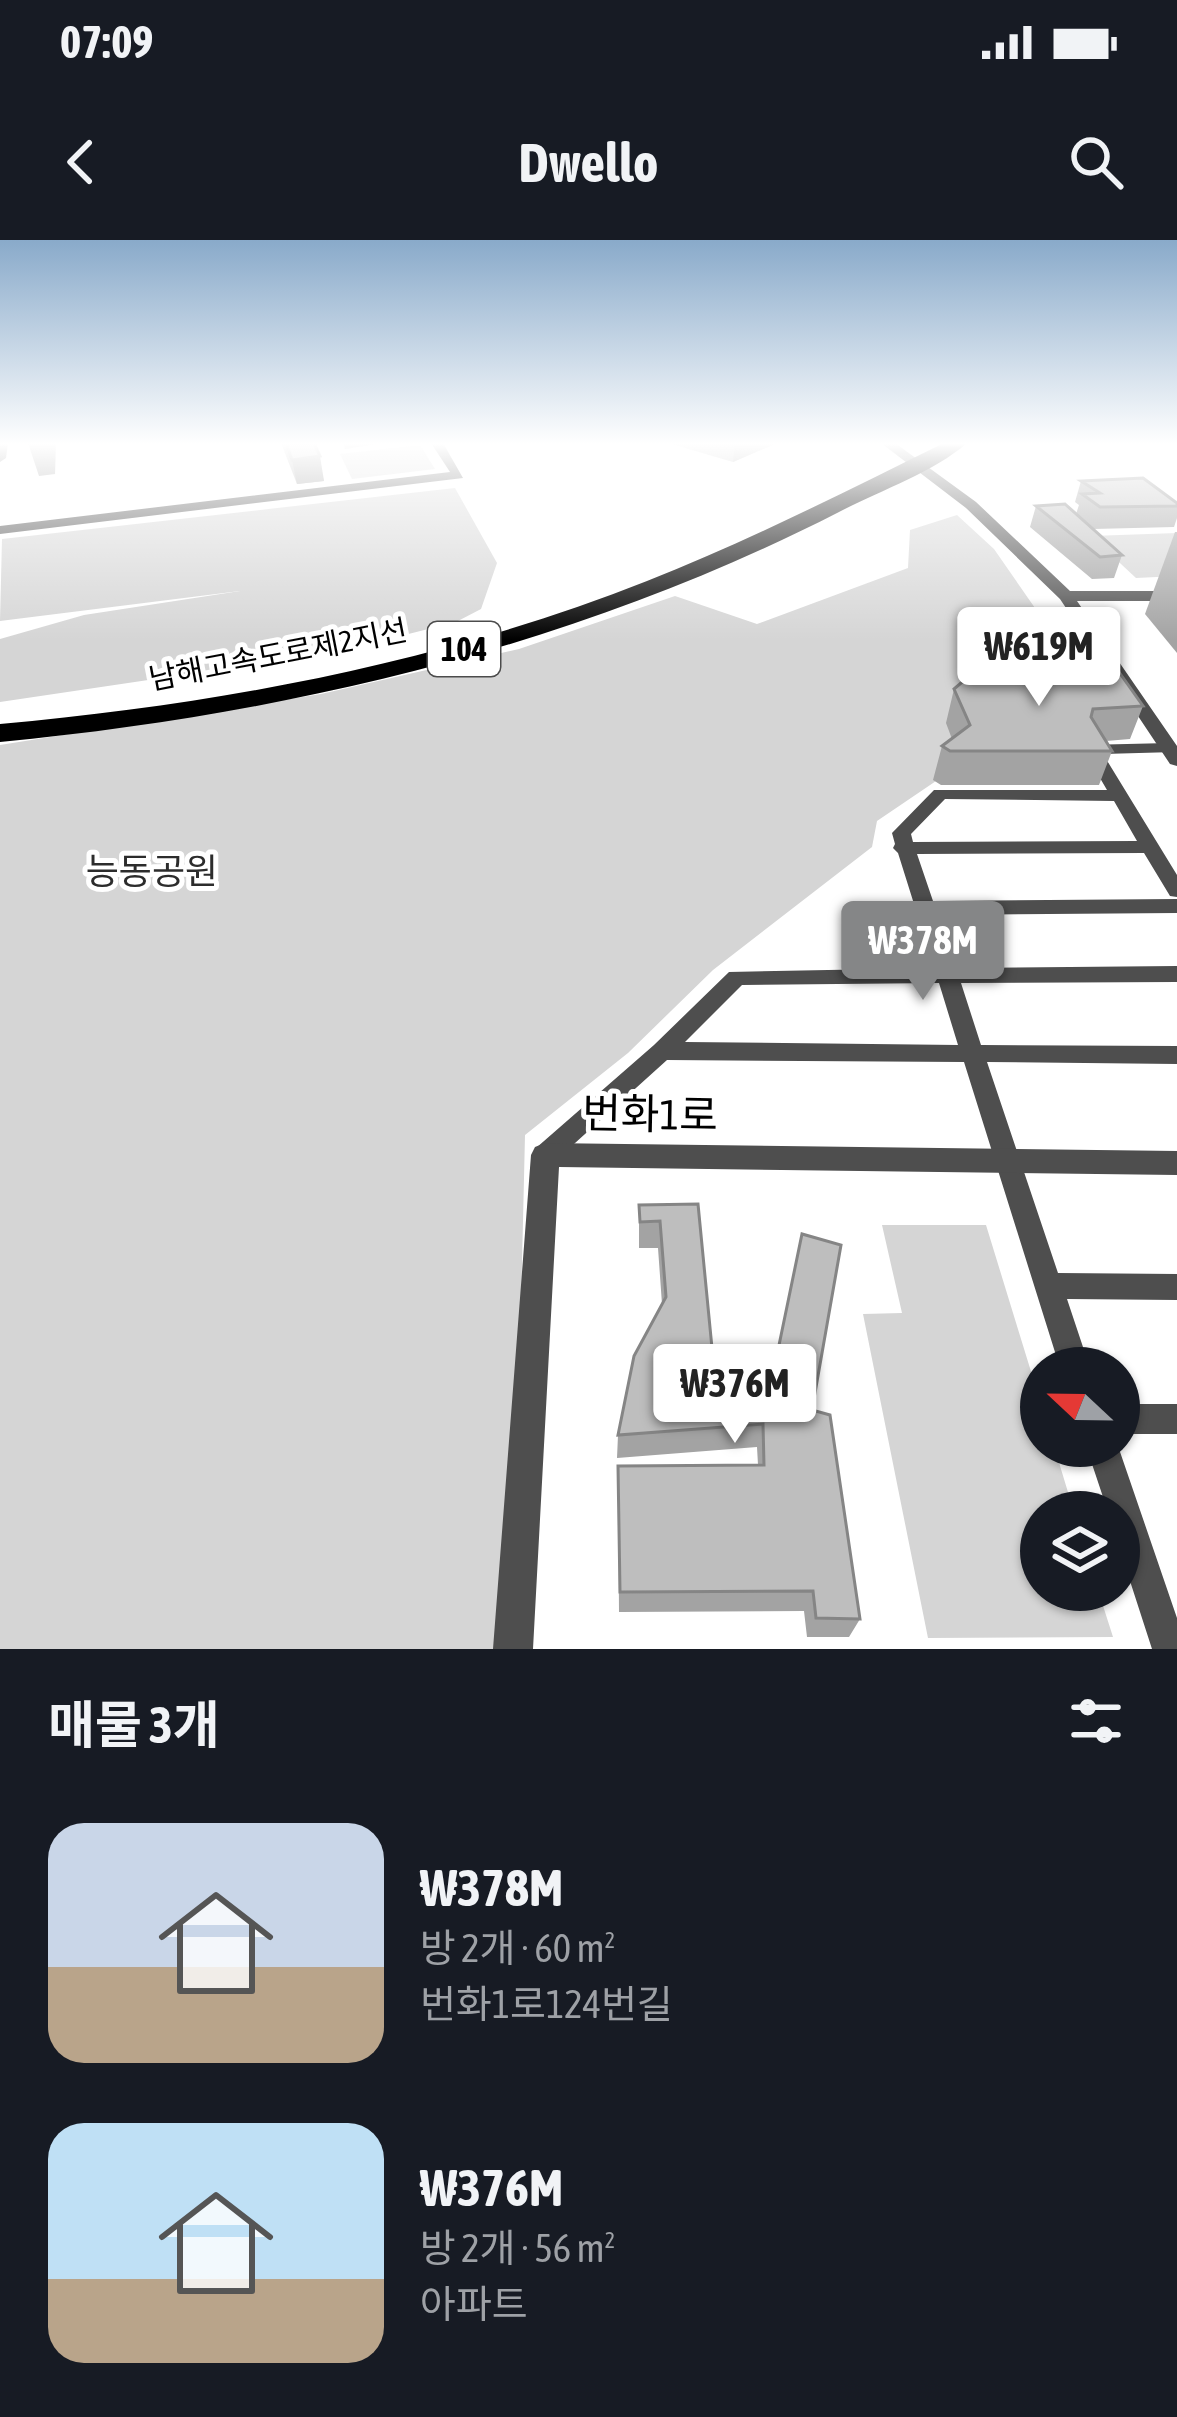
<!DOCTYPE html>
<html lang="ko">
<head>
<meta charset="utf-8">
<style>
  body { margin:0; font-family:"Asap Condensed","Noto Sans KR",sans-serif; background:#242831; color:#f1f3f6; height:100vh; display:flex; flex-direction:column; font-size:45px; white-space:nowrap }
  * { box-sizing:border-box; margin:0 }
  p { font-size:39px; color:#9ea1a6 }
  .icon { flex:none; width:66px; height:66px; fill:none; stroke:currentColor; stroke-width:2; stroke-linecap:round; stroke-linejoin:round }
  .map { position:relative; height:1409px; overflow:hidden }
  .drawer { display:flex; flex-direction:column; background:#171b24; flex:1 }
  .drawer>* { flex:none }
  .needle { width:78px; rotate:292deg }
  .fabs { position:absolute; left:1020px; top:1107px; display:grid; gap:24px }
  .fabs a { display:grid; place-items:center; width:120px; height:120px; border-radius:50%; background:#171b24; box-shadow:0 3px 9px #0004; font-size:60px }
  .price { position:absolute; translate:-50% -102px; padding:0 27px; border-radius:12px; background:#fff; color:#222; font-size:39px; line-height:78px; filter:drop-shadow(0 3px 6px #0008) }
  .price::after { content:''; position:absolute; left:50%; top:72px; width:36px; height:27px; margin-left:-18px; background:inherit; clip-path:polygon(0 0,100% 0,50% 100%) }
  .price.active { background:#858687; color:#fff }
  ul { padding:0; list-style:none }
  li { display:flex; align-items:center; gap:36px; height:300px; padding:0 48px }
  li span { display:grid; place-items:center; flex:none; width:336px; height:240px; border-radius:36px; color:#555 }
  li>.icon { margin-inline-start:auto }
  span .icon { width:144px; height:144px; fill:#fffc; stroke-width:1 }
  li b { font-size:51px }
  h2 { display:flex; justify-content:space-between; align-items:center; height:144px; padding:0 48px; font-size:51px }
  .status { display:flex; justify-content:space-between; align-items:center; height:84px; padding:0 60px; background:#171b24; direction:ltr }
  .status svg { height:33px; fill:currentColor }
  header { display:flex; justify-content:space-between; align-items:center; height:156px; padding:0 48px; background:#171b24; font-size:54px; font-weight:700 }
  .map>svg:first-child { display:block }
  .green { fill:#d5d5d5 }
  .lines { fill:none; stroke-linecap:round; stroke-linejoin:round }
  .minor { fill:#4e4e4e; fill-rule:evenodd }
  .tertiary { fill:#4e4e4e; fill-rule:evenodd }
  .motorway { fill:#000; fill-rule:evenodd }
  .wall { fill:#a3a3a3 }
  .shaded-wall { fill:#858585 }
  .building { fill:#bebebe; stroke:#858585; stroke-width:3 }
  .labels { text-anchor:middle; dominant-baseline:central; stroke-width:10; stroke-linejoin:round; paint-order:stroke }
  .far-street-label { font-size:30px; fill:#000; stroke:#fff }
  .shield { fill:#fff; stroke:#4c4c4c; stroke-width:3 }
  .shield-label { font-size:33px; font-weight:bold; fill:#000 }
  .park-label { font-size:36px; fill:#2c2c2c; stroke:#fff }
  .near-street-label { font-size:42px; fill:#000; stroke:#fff }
</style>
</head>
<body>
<div class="status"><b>07:09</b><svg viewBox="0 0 49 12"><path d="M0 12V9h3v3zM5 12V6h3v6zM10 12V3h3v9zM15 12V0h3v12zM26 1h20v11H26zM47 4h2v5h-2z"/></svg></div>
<header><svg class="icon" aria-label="back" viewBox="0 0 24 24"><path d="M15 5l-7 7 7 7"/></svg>Dwello<svg class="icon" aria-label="search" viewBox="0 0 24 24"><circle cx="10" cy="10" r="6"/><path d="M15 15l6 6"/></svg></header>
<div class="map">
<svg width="1177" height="1409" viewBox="0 0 1177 1409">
  <rect width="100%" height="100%" fill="#fff"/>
  <g class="green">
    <path d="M420,205L435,229L352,239L340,214Z"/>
    <path d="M455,248L497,323L481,369L456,382L337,412L0,462V399L84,375L240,351L0,381L2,299Z"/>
    <path d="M957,275L994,309L1085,440L877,581L872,607L713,730L628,813L525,895L513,1409H0V505L321,454L519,409L675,356L757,384L908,328L910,290Z"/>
    <path d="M1177,293V336L1136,338L1091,296Z"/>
    <path d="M882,985H986L1041,1164V1206H1054L1074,1272H1041V1350H1098L1113,1397L928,1398L863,1074L902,1073Z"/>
  </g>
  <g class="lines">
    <g class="minor">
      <path d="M1169,503L1177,507L1175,512L1103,514L1177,635V657L1170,656L1144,613L917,614L933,661L1177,659V673L938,675L956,728L1177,726V742L961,743L981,805L1177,806V824L987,822L1058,1033L1177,1034V1060L1067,1059L1090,1128H1060L964,822L667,820L554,922L545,925L536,922L532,915L536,908L654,805L729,732L934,728L917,673L912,668L914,664L898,613L893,608L895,604L892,593L934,550H1107L1083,509L1085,505ZM945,559L1114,561L1137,601L913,602L911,594ZM939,743L958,805L685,802L742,745Z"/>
      <rect x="1119" y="1164" width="58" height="30"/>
      <path d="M1086,1206H1118L1177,1378V1409H1152L1119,1307V1272H1108Z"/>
    </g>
    <g class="tertiary">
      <path d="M0,203H8L6,218L0,222Z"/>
      <path d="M431,203H443L463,238L0,294V286L450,232Z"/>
      <path d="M881,203H895L976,262L1070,351H1177V361H1077L1177,506V526L1170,524L1060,359L966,268Z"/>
      <path d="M545,903L1177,911V935L559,927L533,1409H493L531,915L535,907Z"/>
    </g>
    <path class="motorway" d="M944,203H967C934,232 879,251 839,272C577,406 291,474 0,502V484C221,464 440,423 647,341C749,301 846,251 944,203Z"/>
  </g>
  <g class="wall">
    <path d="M281,203H314L324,241L297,244Z"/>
    <path d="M668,203H777L733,222Z"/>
    <path d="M1081,241L1177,263V278L1174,287L1093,289L1122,315L1114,338L1092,339L1030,287L1036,266L1076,274L1079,265L1075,262Z"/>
    <path d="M1175,292H1177V413L1145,374Z"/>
    <path d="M954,449L1143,466L1130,499L1106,501L1112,511L1099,545H941L933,540L942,506L952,499L946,483Z"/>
    <path d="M698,964L715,1139H771L802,994L812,1170L860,1379L849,1397H807L804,1371L619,1372L618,1226L758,1225L757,1207L617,1218L618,1195L662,1064L658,1008H639V965Z"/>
  </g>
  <g class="shaded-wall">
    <path d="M28,203H56L55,234L39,236Z"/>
    <path d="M344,203H383L345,209Z"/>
    <path d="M735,203H777L733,222Z"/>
    <path d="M320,216L324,241L297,244L292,220Z"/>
  </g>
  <g class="building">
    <path d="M286,203H314L320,216L292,220Z"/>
    <path d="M1143,238L1177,263V266L1100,267L1082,254L1100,253L1081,241Z"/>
    <path d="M1065,264L1122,315L1100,317L1036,266Z"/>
    <path d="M1114,425L1143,466L1093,469L1091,477L1112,511H950L942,506L970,485L954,449L975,431Z"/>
    <path d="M698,964L715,1139H772L802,994L841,1005L812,1170L830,1175L860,1379L816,1378L813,1351L620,1352L618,1226L764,1225L763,1184L618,1195L634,1116L666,1057L660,981L640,982L639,965Z"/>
  </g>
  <linearGradient id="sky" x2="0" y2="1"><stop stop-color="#89aaca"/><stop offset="0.51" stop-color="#fff"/><stop offset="1" stop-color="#fff" stop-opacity="0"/></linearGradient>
  <rect width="1177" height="400" fill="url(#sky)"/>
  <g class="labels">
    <g class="far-street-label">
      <text transform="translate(278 414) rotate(-11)">남해고속도로제2지선</text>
    </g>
    <rect class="shield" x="428" y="382" width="72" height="54" rx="9"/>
    <g class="shield-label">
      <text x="464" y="409">104</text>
    </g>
    <g class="park-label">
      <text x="152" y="631">능동공원</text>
    </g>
    <g class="near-street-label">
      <text transform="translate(650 874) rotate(1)">번화1로</text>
    </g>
  </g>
</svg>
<div class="fabs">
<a><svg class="needle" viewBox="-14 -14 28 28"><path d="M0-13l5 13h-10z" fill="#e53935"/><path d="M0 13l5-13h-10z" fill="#9ea1a6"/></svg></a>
<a><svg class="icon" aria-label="layers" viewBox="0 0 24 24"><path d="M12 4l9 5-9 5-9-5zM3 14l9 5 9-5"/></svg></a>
</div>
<b class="price" style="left:1039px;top:469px">₩619M</b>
<b class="price active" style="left:923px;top:763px">₩378M</b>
<b class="price" style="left:735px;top:1206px">₩376M</b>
</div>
<section class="drawer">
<h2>매물 3개<svg class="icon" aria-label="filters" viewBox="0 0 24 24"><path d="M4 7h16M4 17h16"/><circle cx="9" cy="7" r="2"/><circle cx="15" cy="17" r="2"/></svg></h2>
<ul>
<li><span style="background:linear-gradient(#c9d6e8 60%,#b9a48a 0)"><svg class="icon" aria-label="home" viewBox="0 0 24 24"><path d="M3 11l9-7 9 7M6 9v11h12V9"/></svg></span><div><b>₩378M</b><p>방 2개 · 60 m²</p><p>번화1로124번길</p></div></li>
<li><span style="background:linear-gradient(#bfe0f5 65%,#b9a48a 0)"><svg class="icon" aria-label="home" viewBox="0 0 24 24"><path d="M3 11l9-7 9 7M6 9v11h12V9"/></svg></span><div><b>₩376M</b><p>방 2개 · 56 m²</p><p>아파트</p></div></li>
</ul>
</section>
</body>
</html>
